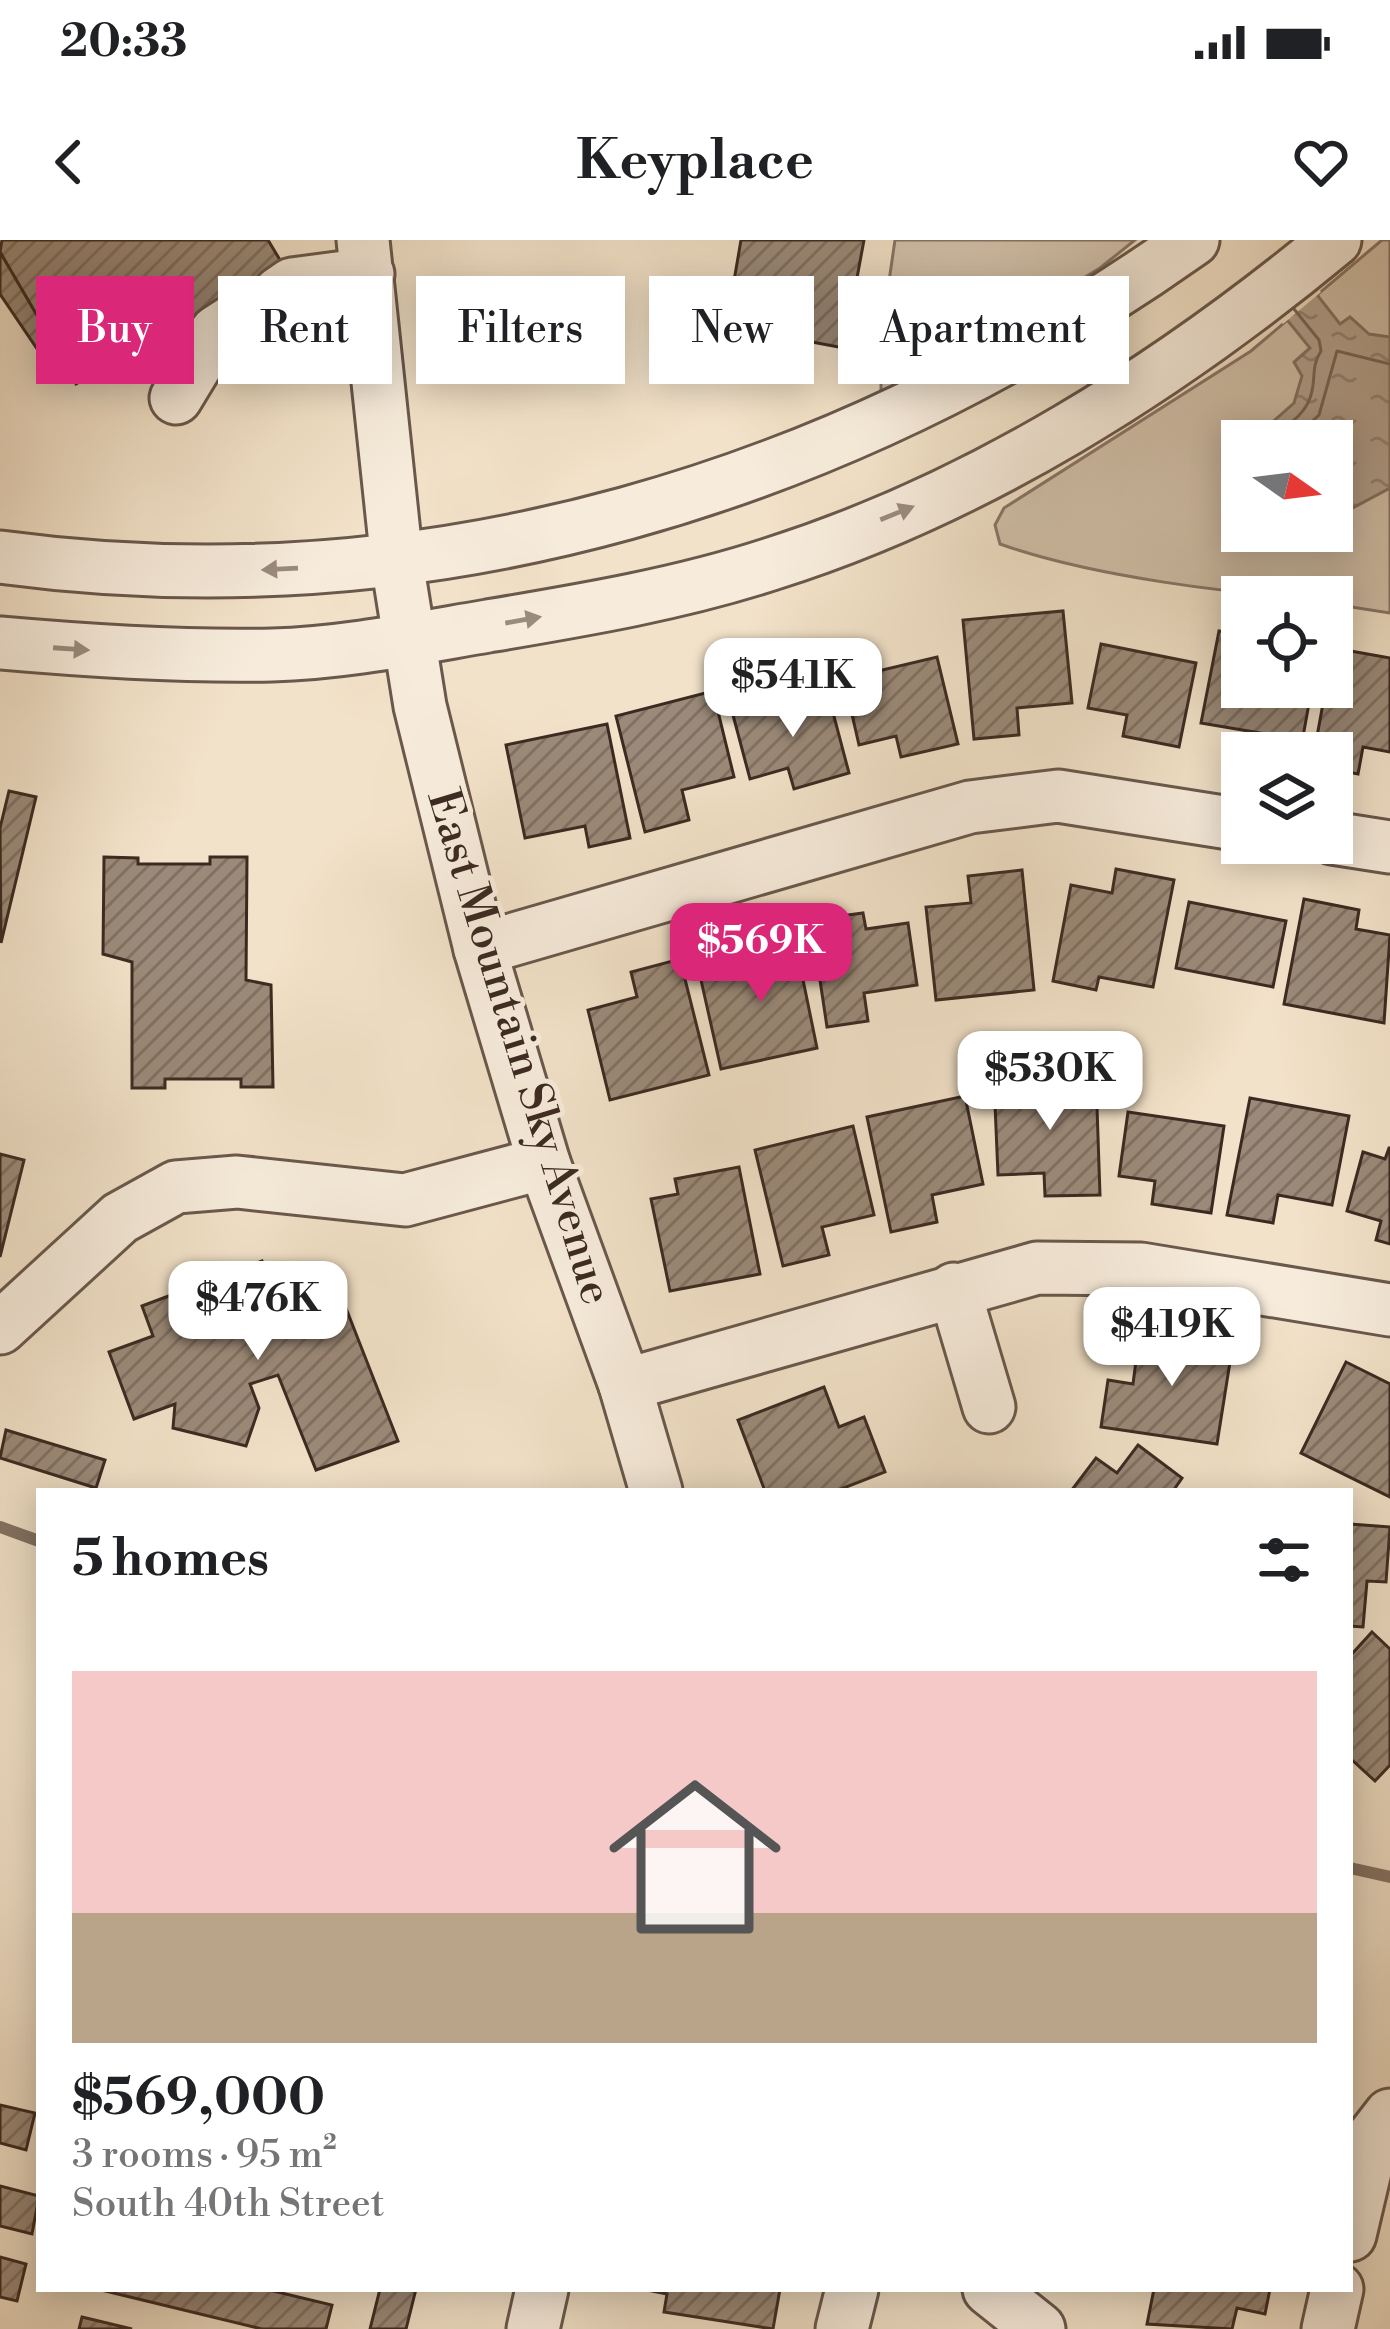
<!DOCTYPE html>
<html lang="en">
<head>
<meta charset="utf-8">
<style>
  body { margin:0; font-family:"Libre Bodoni",serif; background:#f2f2f2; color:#202124; height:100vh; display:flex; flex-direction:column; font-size:45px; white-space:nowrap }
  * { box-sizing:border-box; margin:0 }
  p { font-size:39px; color:#757577 }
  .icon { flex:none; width:66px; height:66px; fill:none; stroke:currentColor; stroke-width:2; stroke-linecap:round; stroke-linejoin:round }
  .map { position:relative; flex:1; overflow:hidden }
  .drawer { position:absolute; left:36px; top:1248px; width:1317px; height:804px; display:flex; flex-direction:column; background:#fff; border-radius:0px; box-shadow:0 6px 30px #0003 }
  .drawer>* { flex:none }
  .hud { position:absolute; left:36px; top:36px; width:1320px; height:108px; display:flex; gap:24px }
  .needle { width:78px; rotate:104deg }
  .tools { position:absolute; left:1221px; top:180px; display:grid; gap:24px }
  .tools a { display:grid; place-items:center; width:132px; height:132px; border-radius:0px; background:#fff; box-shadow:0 6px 30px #0003; font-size:60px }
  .price { position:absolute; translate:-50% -102px; padding:0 27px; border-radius:24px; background:#fff; color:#222; font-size:39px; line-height:78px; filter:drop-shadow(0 3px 6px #0008) }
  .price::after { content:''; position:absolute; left:50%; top:72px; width:36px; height:27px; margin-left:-18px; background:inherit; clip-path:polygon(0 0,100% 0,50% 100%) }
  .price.on { background:#db2777; color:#fff }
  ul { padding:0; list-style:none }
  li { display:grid; align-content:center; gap:24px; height:636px; padding:0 36px }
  li span { display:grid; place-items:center; height:372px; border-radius:0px; color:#555 }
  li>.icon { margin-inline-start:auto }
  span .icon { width:216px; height:216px; fill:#fffc; stroke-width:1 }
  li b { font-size:51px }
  h2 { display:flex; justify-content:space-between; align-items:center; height:144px; padding:0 36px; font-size:51px }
  .pill { padding:0 42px; border-radius:0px; background:#fff; box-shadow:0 6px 30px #0003; font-size:42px; line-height:108px }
  .pill.on { background:#db2777; color:#fff }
  .status { display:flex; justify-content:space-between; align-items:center; height:84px; padding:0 60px; background:#fff; direction:ltr }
  .status svg { height:33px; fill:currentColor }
  header { display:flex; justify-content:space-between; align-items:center; height:156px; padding:0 36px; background:#fff; font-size:54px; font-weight:800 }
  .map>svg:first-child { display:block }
  .green { fill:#d3c3ad; stroke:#887668; stroke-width:3; fill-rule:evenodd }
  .water { fill:url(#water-ripples); stroke:#847364; stroke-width:3 }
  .pier { fill:#f2e2c9 }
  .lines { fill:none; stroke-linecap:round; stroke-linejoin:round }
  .shore { stroke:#786659; stroke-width:3 }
  .stream { stroke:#847364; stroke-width:12 }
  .building { fill:url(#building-hatch); stroke:#3c2a22; stroke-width:3 }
  .minor-casing { stroke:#6a584c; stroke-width:57 }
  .minor { stroke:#f7ecdc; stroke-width:51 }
  .oneway { fill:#9a8b7f }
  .labels { text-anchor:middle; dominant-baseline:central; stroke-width:10; stroke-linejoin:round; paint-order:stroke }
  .street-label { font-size:45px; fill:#3c2a22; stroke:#f7ecdc }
</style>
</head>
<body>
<div class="status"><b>20:33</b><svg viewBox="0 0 49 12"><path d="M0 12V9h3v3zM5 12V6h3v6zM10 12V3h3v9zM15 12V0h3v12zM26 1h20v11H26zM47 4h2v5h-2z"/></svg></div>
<header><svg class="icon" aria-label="back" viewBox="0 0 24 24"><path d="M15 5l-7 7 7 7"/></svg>Keyplace<svg class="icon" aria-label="heart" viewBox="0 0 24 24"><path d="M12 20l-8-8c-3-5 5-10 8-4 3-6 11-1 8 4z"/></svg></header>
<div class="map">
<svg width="1390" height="2089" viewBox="0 0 1390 2089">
  <defs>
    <pattern id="water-ripples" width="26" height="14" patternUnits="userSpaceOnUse" patternTransform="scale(3)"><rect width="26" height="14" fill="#b4a390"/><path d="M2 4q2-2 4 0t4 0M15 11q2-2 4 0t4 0" fill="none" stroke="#948575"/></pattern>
    <pattern id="building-hatch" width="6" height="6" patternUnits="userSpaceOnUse" patternTransform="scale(3)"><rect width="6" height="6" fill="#9b8a79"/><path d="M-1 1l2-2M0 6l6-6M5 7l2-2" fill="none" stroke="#807163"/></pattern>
  </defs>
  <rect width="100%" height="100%" fill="#f2e2c9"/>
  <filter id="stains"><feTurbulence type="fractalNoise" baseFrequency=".00167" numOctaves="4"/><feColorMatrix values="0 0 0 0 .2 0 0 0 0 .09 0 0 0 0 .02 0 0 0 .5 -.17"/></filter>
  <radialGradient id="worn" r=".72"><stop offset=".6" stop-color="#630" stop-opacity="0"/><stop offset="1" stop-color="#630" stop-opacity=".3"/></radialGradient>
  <g class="green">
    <path d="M895,0H1135L1100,28L881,161V96Z"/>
    <path d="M1382,0H1390V373L1332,364V357C1239,357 1087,335 1000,304L995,285L1004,268L1251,111ZM1242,201H1332V291H1242Z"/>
  </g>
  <g class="water">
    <path d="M1222,0H1274L1340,84L1350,77L1369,94L1390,97V248L1332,279V201H1251L1294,163L1302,136L1294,122L1310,108Z"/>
    <path d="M1247,291H1312C1288,304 1270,310 1247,291Z"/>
  </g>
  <path class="pier" d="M1216,0H1281L1321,52L1283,84Z"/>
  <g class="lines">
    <g class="shore">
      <path d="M1268,201C1283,187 1303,178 1310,158C1317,139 1310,128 1321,111L1319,100L1294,69"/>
      <path d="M1291,201L1319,175L1337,111L1390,124"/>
    </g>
    <g class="stream">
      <path d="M0,1287L39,1301"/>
      <path d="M1350,1628L1390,1637"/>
    </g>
  </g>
  <g class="building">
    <path d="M2,0H268L283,25L76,144L0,12Z"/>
    <path d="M741,0H864L844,108L812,102L810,113L724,99Z"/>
    <path d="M0,12L63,120L50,128L0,54Z"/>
    <path d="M267,33L290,72L247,98L224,60Z"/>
    <path d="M1063,371L1072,463L1017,468L1019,495L974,499L963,380Z"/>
    <path d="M1219,391L1242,395V447H1312L1300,513H1256L1260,493L1201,483Z"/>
    <path d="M1101,404L1196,423L1179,507L1123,496L1127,475L1088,468Z"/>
    <path d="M1334,408L1390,418V512L1363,507L1358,534L1332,529V513H1314L1326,447H1332Z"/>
    <path d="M937,417L958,504L901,517L896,496L859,505L844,439Z"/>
    <path d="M827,450L849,533L794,549L788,528L750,539L733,475Z"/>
    <path d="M713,451L734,537L682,550L689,580L645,592L616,476Z"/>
    <path d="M607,484L630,598L589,607L585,586L525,598L506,505Z"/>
    <path d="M9,551L36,557L1,703L0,588Z"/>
    <path d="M104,617L138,618V624H210V617H247L246,740L271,745L273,847H241V839H165V848H132V722L103,714Z"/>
    <path d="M1116,629L1174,640L1153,747L1099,737L1096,750L1053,741L1071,645L1112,653Z"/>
    <path d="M1022,630L1034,750L936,760L926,667L971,663L968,636Z"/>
    <path d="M1304,659L1359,670L1356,689L1390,695L1384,783L1284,764Z"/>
    <path d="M1189,662L1286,681L1273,747L1176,728Z"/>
    <path d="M863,673L866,689L908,683L917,745L864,753L868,781L827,787L811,680Z"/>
    <path d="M793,691L817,808L721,829L701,740L747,730L741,702Z"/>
    <path d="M680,719L709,835L610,860L588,770L637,757L631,732Z"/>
    <path d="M1096,838L1100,955L1045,956L1044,933L998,935L994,841Z"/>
    <path d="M965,856L983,944L932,955L937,982L891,992L867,877Z"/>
    <path d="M1250,858L1349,876L1332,965L1278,955L1273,983L1227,975Z"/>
    <path d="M1128,872L1224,886L1211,973L1152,964L1155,941L1119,936Z"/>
    <path d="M853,886L874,975L822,987L829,1015L783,1026L755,910Z"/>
    <path d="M1389,908H1390V1004L1376,1000L1381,981L1347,971L1363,912L1385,919Z"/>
    <path d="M0,914L24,920L0,1017Z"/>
    <path d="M739,927L760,1034L670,1051L651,959L678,954L675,939Z"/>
    <path d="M262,1021L274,1052L331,1030L398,1201L316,1230L278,1135L250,1144L259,1168L246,1206L173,1188L175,1164L134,1179L109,1112L153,1096L142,1066Z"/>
    <path d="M1140,1090L1233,1103L1217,1204L1101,1187L1108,1140L1133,1144Z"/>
    <path d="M1346,1122L1390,1144V1257L1301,1213Z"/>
    <path d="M824,1147L839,1187L864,1177L885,1232L836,1251H765L738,1180Z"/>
    <path d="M6,1190L105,1220L96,1248L0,1218Z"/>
    <path d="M1138,1205L1182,1238L1173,1251H1071L1096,1218L1117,1233Z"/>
    <path d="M1350,1284L1390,1287L1386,1342L1367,1341L1363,1387L1350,1386Z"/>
    <path d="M1372,1392L1390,1409V1525L1375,1541L1350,1518V1416Z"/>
    <path d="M0,1865L35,1873L26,1910L0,1903Z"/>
    <path d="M0,1946L39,1956L32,1994L0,1986Z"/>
    <path d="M0,2017L26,2024L17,2061L0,2057Z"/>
    <path d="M97,2049H265L332,2065L326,2089H262Z"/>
    <path d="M380,2049H416L406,2089H370Z"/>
    <path d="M780,2049L773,2089L664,2072L667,2054L647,2050Z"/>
    <path d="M1154,2049H1270L1265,2074L1237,2068L1232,2089L1147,2084Z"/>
    <path d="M82,2077L132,2089H79Z"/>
  </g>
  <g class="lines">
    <defs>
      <g id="minor">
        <path d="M363,0L397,322L420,466L480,709L544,923L625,1145L656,1251"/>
        <path d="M279,53L292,44L368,34"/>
        <path d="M176,158L216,92L236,79"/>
        <path d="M0,317C430,375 843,248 1193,0"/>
        <path d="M0,403C90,411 181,417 272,415C344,413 417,398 488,386C583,370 679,354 771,324C977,259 1170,137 1335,0"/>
        <path d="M1332,598L1390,607"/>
        <path d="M480,709L970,567L1058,556L1242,585"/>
        <path d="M954,1049L989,1167"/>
        <path d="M0,1088L120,978L176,947L237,942L405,960L544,923"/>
        <path d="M625,1145L1037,1028L1141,1029L1390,1070"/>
        <path d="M1350,1995L1373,1897L1390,1875"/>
        <path d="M989,2049L1039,2089"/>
        <path d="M533,2089L542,2049"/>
        <path d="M842,2089L852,2049"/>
        <path d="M1328,2089L1337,2049"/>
      </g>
    </defs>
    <use href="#minor" class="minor-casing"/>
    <use href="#minor" class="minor"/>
  </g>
  <defs><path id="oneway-solid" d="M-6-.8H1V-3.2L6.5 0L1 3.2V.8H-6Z" transform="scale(3)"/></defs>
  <g class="oneway">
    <use href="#oneway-solid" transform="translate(897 273) rotate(-22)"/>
    <use href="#oneway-solid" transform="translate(280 329) rotate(177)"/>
    <use href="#oneway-solid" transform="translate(523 380) rotate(-10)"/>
    <use href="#oneway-solid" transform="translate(71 409) rotate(4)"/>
  </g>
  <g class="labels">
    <g class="street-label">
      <text transform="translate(519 807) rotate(73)">East Mountain Sky Avenue</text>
    </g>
  </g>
  <rect width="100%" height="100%" filter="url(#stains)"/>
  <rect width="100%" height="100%" fill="url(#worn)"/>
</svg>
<div class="tools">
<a><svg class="needle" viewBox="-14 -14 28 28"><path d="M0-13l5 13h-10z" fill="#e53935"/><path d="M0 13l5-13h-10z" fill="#757577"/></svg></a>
<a><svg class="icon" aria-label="locate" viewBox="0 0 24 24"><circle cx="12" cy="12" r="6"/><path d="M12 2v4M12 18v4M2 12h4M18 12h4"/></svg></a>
<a><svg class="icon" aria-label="layers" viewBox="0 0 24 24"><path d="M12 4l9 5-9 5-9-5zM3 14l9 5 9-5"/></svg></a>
</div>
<b class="price" style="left:793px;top:500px">$541K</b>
<b class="price on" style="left:761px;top:765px">$569K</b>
<b class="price" style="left:1050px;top:893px">$530K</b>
<b class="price" style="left:258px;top:1123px">$476K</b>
<b class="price" style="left:1172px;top:1149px">$419K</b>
<div class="hud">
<a class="pill on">Buy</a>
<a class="pill">Rent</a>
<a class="pill">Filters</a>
<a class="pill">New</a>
<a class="pill">Apartment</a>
</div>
<section class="drawer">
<h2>5 homes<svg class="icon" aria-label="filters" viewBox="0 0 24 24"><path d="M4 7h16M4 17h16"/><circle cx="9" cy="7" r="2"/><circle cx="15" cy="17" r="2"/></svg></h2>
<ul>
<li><span style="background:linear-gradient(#f6c9c9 65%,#b9a48a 0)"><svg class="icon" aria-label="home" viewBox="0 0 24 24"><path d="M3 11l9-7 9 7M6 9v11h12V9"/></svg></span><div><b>$569,000</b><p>3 rooms · 95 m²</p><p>South 40th Street</p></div></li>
</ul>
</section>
</div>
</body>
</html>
